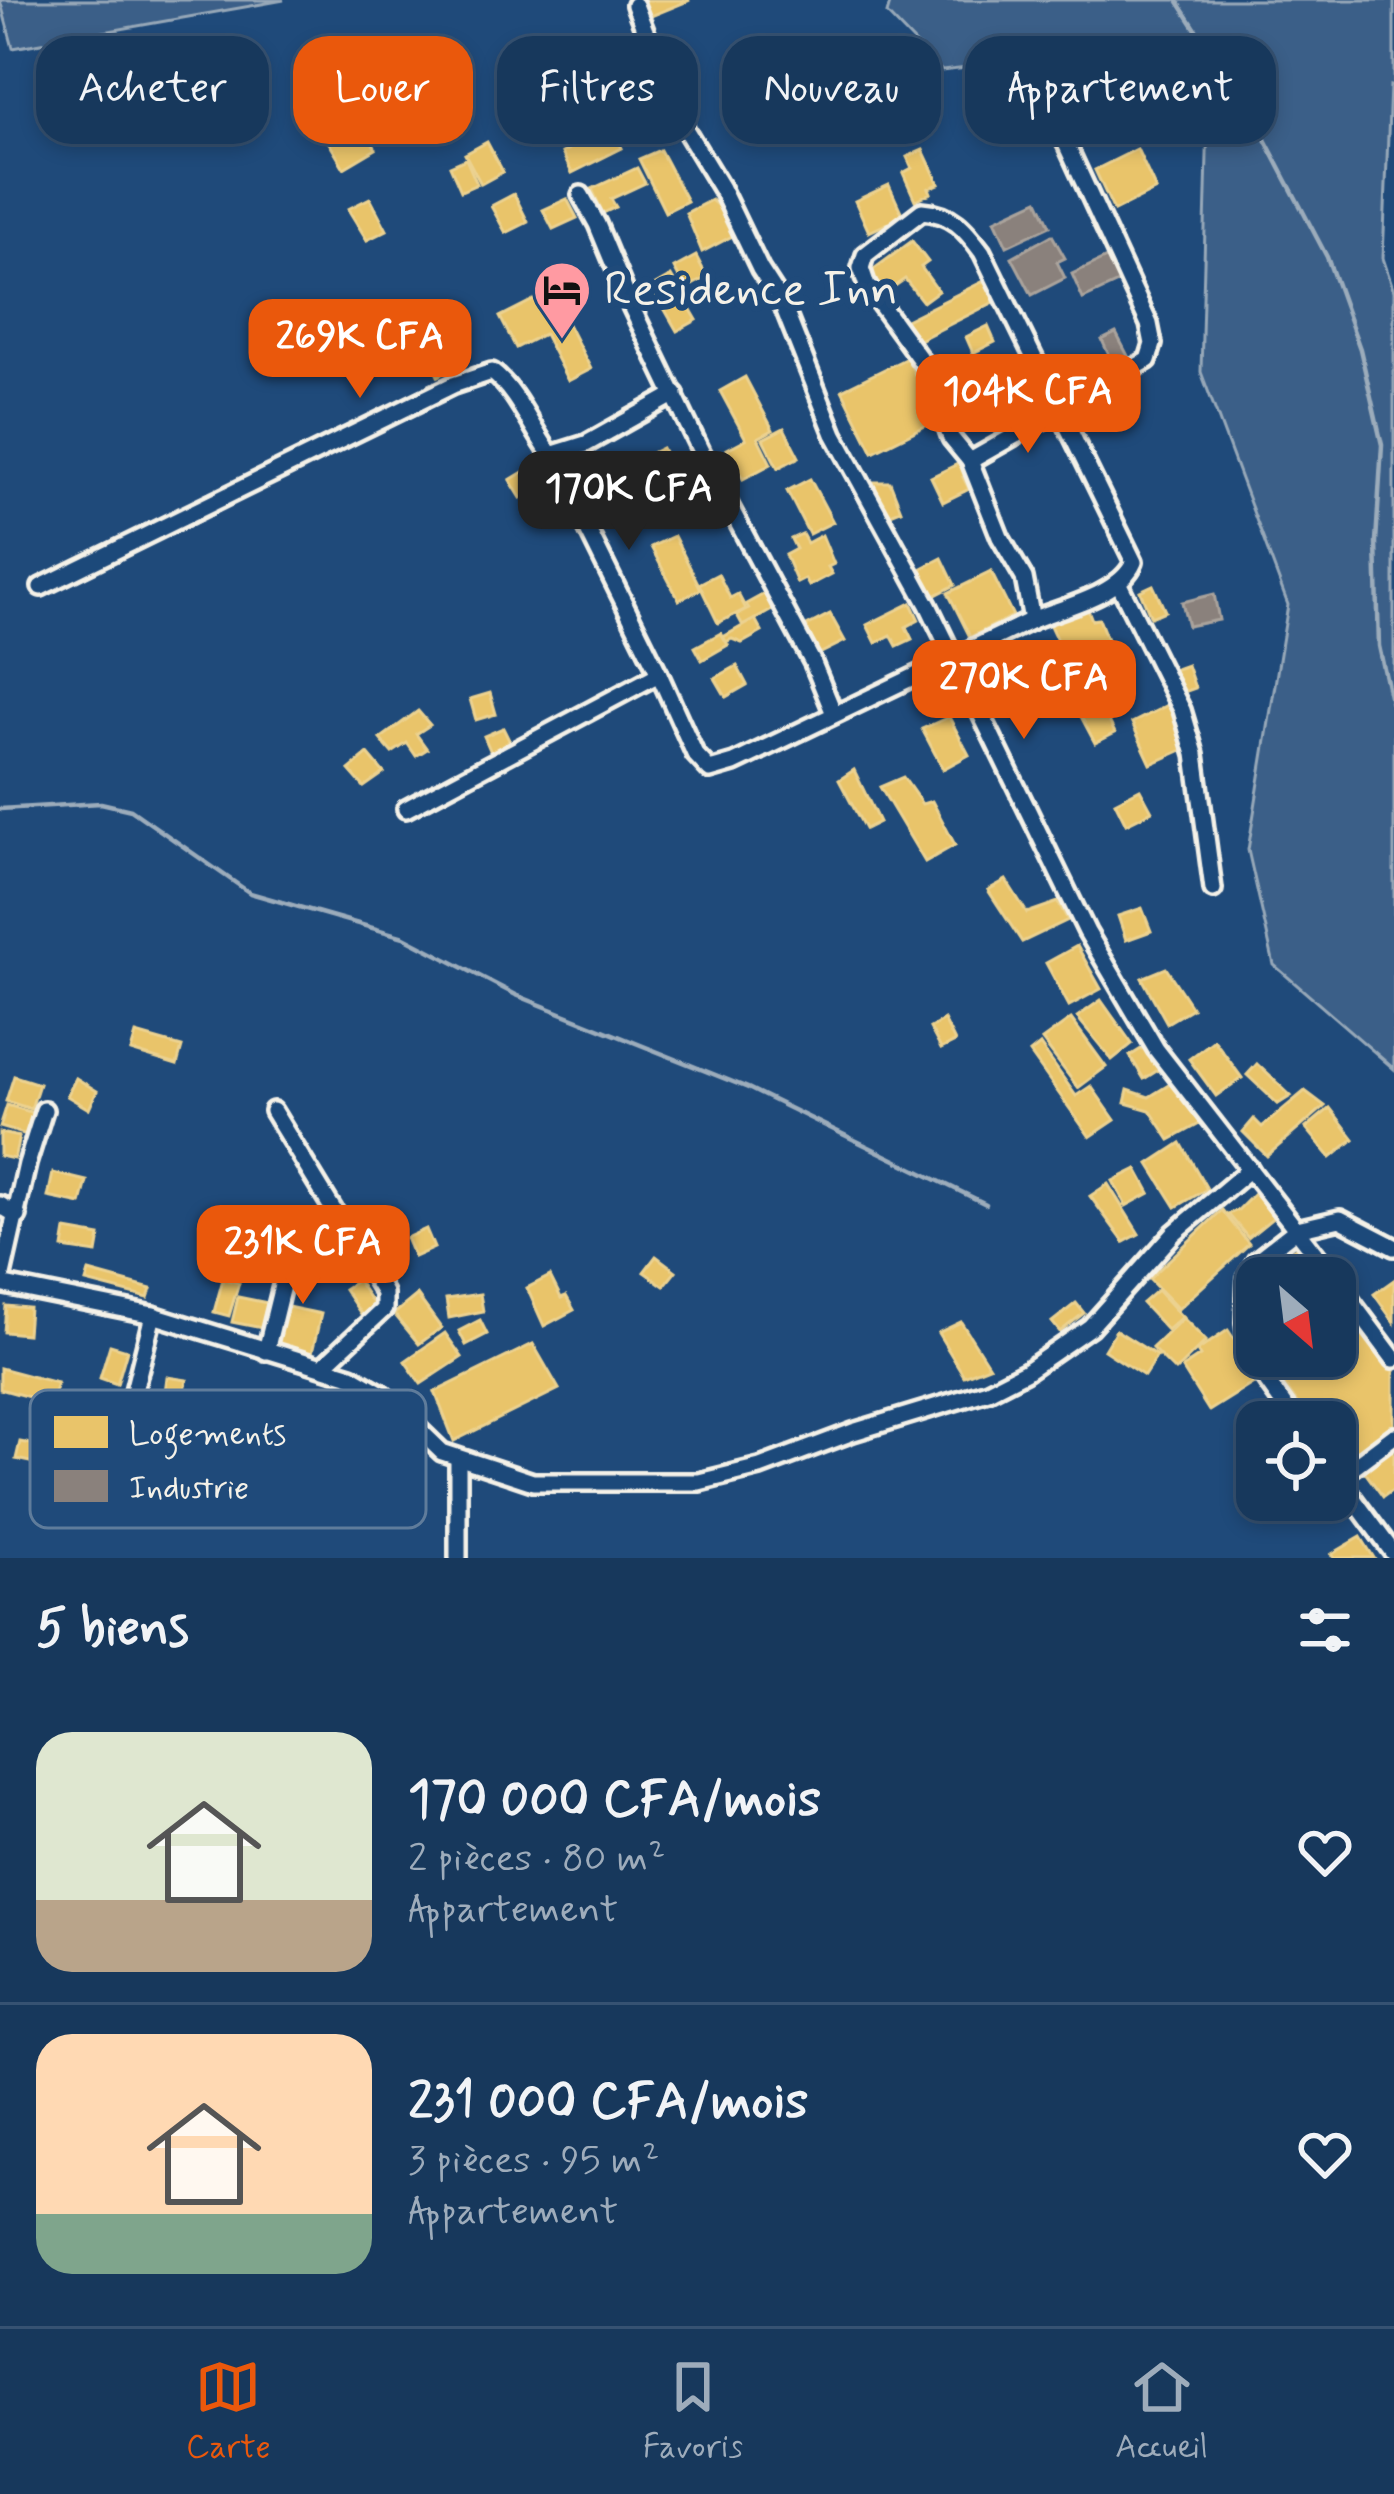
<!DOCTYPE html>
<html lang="fr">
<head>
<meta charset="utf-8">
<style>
  body { margin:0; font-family:Mynerve,sans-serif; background:#244365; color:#f1f3f6; height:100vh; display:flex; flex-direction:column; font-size:45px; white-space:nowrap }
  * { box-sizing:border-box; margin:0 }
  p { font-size:39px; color:#9eacbb }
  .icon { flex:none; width:66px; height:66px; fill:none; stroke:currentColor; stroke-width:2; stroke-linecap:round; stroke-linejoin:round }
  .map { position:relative; height:1558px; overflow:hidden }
  .drawer { display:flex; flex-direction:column; background:#17385c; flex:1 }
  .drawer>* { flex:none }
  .top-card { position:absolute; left:36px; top:36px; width:1323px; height:108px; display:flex; gap:24px }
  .needle { width:78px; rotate:152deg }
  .fabs { position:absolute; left:1236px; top:1257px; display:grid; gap:24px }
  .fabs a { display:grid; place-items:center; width:120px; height:120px; border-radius:24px; background:#17385c; box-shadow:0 6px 18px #0003,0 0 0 3px #365272; font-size:60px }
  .price { position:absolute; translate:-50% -102px; padding:0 27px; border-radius:24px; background:#ea580c; color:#fff; font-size:39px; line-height:78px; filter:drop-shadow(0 3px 6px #0008) }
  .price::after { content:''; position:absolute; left:50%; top:72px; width:36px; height:27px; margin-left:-18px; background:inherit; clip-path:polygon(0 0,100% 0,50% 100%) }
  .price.selected { background:#222; color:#fff }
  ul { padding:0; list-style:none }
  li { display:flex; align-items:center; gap:36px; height:300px; padding:0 36px }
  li+li { border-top:3px solid #365272 }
  li span { display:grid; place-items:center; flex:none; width:336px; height:240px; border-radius:36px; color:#555 }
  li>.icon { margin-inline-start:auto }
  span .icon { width:144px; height:144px; fill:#fffc; stroke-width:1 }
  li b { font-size:51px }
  h2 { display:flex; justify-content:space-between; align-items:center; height:144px; padding:0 36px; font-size:51px }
  .pill { padding:0 42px; border-radius:36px; background:#17385c; box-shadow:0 6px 18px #0003,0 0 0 3px #365272; font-size:42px; line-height:108px }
  .pill.selected { background:#ea580c; color:#fff }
  .menu { display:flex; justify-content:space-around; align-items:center; height:168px; border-top:3px solid #365272; background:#17385c; font-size:33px; color:#9eacbb }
  .menu a { display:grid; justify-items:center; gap:6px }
  .menu .selected { color:#ea580c }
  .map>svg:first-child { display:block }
  .green { fill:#3a5f88; stroke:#97a8b8; stroke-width:3 }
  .homes { fill:#e9c46a; stroke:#ecd290; stroke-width:3 }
  .industry { fill:#8a817c; stroke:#aaa39c; stroke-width:3 }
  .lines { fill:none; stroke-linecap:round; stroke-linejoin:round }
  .stream { stroke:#9cacbb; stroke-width:4.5 }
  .minor-casing { stroke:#f4f1e8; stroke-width:24 }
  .minor { stroke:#1f4a7a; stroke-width:15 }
  .labels { text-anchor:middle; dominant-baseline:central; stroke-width:12; stroke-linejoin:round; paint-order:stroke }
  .poi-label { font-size:48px; fill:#f4f1e8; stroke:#1f4a7a; text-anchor:start }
  .key { fill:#1f4a7a; stroke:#5f7c9b; stroke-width:3 }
  .key-label { font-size:33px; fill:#f4f1e8 }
</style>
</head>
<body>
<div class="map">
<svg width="1394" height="1558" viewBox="0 0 1394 1558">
  <rect width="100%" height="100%" fill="#1f4a7a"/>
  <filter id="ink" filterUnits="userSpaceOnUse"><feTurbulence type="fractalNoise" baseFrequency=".00833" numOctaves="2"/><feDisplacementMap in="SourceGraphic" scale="24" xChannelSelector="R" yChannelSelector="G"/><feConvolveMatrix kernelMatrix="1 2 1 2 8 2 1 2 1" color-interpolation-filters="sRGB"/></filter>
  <g filter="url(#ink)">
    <g class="green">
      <path d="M0,0H284L13,48Z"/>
      <path d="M891,0H1394V87L1390,86L1383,258L1394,291V1069L1274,965L1248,850L1288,605L1201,372L1208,119L1189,42L942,71L887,14Z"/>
    </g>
    <g class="homes">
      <path d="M638,0H690L646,18Z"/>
      <path d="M627,52L636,70L587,94L578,77Z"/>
      <path d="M1151,74L1164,99L1151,105L1145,93L1141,95L1137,89L1143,86L1140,80Z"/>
      <path d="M622,83L629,97L651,86L659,101L605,129L590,100Z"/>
      <path d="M345,97L376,149L344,168L313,116Z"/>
      <path d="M611,126L622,148L572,173L562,153Z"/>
      <path d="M487,142L503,172L481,184L465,154Z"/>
      <path d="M1137,149L1156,190L1114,211L1095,170Z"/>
      <path d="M660,150L687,201L665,212L639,159Z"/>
      <path d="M923,150L939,184L929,188L931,193L915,200L903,173L912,168L907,157Z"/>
      <path d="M466,159L477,184L461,191L450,166Z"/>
      <path d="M637,168L645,183L611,199L616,207L603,213L592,189Z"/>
      <path d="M889,185L903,216L869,232L855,201Z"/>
      <path d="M514,194L528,222L506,233L491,206Z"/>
      <path d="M370,198L387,230L367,240L348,209Z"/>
      <path d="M567,199L577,218L553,229L543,210Z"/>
      <path d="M711,200L724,211L736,234L702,252L686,213Z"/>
      <path d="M912,241L928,262L921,267L938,291L923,302L905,279L882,295L867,274Z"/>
      <path d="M696,256L707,277L685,289L674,268Z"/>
      <path d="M671,276L697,320L677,331L652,287Z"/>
      <path d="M986,280L996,301L913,343L902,322Z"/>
      <path d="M551,291L591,369L568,381L544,334L516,348L500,317Z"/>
      <path d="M438,320L459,365L438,376L416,330Z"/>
      <path d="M988,326L995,342L973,353L966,337Z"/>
      <path d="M907,358L937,420L873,452L842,390Z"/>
      <path d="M745,377L773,430L758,438L771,464L743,479L727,449L746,439L720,391Z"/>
      <path d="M784,428L799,457L778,468L763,439Z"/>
      <path d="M662,448L676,477L650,490L635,461Z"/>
      <path d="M964,461L970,473L963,477L969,489L943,502L931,477Z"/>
      <path d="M615,465L634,499L613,511L594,476Z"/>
      <path d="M528,469L539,487L521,498L510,480Z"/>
      <path d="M810,479L833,522L809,534L787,491Z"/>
      <path d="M873,482H890L901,510L888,515Z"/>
      <path d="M802,534L807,543L822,535L834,564L828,567L832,574L809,586L805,579L797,583L785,555L796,549L791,539Z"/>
      <path d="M674,536L701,589L679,600L651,547Z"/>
      <path d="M942,558L955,585L930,598L917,571Z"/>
      <path d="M991,572L1013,616L970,637L948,593Z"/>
      <path d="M718,574L730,598L738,594L746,609L718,623L699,584Z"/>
      <path d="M1153,585L1165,611L1151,617L1140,591Z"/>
      <path d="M766,593L774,609L743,626L737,615L749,609L746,604Z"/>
      <path d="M1085,602L1092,620L1099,619L1108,642L1066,660L1047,619Z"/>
      <path d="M911,603L919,620L906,627L912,639L897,646L891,635L876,643L867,625Z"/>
      <path d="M830,614L845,641L815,656L801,629Z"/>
      <path d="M755,619L762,632L742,643L732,639L726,642L723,637Z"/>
      <path d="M721,633L728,645L702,660L695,647Z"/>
      <path d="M1187,665L1195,688L1178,694L1170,671Z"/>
      <path d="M737,666L747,685L726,697L715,678Z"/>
      <path d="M1001,667L1011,688L983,700L974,679Z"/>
      <path d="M1087,668L1099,697L1073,709L1060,680Z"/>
      <path d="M1019,686L1029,709L1011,717L1001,694Z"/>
      <path d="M490,693L496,714L476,720L470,699Z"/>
      <path d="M1099,701L1115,733L1095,743L1078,711Z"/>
      <path d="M1170,704L1189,747L1151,764L1132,723Z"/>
      <path d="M418,711L430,725L416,734L427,749L416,756L407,743L392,753L380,739Z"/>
      <path d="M949,717L969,755L943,769L922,729Z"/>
      <path d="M503,728L513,748L493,757L484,736Z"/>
      <path d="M368,754L384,773L364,787L349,770Z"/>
      <path d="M854,770L879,822L865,829L839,780Z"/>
      <path d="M903,777L922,804L932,801L955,845L925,862L880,787Z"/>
      <path d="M1140,789L1152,811L1126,824L1115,802Z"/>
      <path d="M1006,880L1027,913L1058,902L1068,920L1022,942L988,890Z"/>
      <path d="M1142,908L1151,931L1126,940L1118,916Z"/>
      <path d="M1077,946L1101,989L1069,1006L1046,963Z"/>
      <path d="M1166,968L1192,1008L1167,1023L1142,978Z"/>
      <path d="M1101,1000L1132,1044L1112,1060L1077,1017Z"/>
      <path d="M1071,1019L1106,1067L1078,1088L1042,1040Z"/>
      <path d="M944,1020L955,1042L941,1049L930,1028Z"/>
      <path d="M136,1034L182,1047L177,1065L131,1051Z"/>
      <path d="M1214,1040L1242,1078L1216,1096L1189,1059Z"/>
      <path d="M1149,1044L1163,1067L1144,1079L1130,1056Z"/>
      <path d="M1040,1045L1076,1096L1091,1086L1115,1120L1090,1137L1030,1053Z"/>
      <path d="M1257,1064L1291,1096L1278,1104L1247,1075Z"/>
      <path d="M14,1076L39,1084L31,1109L6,1101Z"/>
      <path d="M76,1078L97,1091L89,1109L67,1096Z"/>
      <path d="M1172,1083L1203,1122L1170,1140L1150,1110L1125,1103L1128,1090L1149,1097Z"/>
      <path d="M1305,1091L1325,1106L1267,1156L1243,1132L1254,1119L1262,1127Z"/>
      <path d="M7,1105L34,1113L27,1135L0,1127Z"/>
      <path d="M1330,1108L1354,1139L1331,1158L1306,1128Z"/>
      <path d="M0,1133L19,1137L14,1159L0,1156Z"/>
      <path d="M1181,1143L1207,1189L1176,1207L1149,1164Z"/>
      <path d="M1137,1169L1150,1193L1126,1206L1113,1181Z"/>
      <path d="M53,1173L87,1181L81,1204L48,1197Z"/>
      <path d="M1108,1184L1139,1234L1124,1242L1090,1196Z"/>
      <path d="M1260,1188L1280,1212L1248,1238L1228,1214L1238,1210Z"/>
      <path d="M1222,1210L1249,1244L1178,1309L1149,1279Z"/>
      <path d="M426,1229L434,1248L414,1257L406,1238Z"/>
      <path d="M66,1230L100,1236L97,1253L63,1248Z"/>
      <path d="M1297,1247L1314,1274L1307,1278H1257V1348V1273Z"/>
      <path d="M314,1251L347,1255L345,1273L312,1270Z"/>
      <path d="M656,1256L676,1271L664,1286L644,1272Z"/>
      <path d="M89,1272L151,1289L148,1298L86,1282Z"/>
      <path d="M550,1276L561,1298L566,1296L574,1310L544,1326L527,1288Z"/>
      <path d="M223,1279L239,1283L229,1316L214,1312Z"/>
      <path d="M357,1280L376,1308L363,1317L344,1289Z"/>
      <path d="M1394,1280V1322L1374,1294Z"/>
      <path d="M1157,1290L1182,1317L1167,1330L1142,1303Z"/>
      <path d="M480,1294L483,1311L449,1318L446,1299Z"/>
      <path d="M417,1295L441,1328L419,1344L394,1314Z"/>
      <path d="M238,1297L272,1304L267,1329L232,1322Z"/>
      <path d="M1076,1303L1084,1313L1060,1332L1052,1322Z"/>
      <path d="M6,1306L29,1308L27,1334L4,1332Z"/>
      <path d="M283,1306L321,1314L311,1357L273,1348Z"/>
      <path d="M1353,1309L1394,1365V1426L1342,1464L1335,1455V1422H1311L1263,1356H1335V1322Z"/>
      <path d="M1183,1318L1206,1341L1175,1371L1152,1348Z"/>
      <path d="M480,1320L487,1334L466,1345L459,1331Z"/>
      <path d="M961,1322L989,1366L964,1376L938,1333Z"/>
      <path d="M1116,1330L1157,1356L1144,1376L1104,1350Z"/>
      <path d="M1228,1330L1260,1379L1209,1411L1182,1368L1200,1356L1197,1351Z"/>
      <path d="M445,1333L462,1357L421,1384L405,1361Z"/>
      <path d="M533,1344L559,1389L454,1441L435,1392Z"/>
      <path d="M110,1345L127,1350L117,1384L100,1378Z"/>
      <path d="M0,1368L57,1383L51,1403L0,1389Z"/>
      <path d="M167,1377L187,1380L184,1397L164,1400Z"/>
      <path d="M20,1442L42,1446L39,1464L16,1459Z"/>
      <path d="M1394,1445V1489L1383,1497L1362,1468Z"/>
      <path d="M1361,1537L1374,1558H1335L1332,1554Z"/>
    </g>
    <g class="industry">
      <path d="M908,73L925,100L905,112L888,85Z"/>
      <path d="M1038,200L1050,226L1007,246L995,220Z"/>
      <path d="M1052,235L1065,258L1057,262L1065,278L1032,295L1012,257Z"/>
      <path d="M1113,255L1124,280L1083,299L1072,274Z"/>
      <path d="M1116,333L1128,356L1112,362L1102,340Z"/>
      <path d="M1214,594L1219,620L1188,626L1182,602Z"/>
    </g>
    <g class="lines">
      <g class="stream">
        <path d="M1177,0L1258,126L1327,257L1360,349L1382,445L1376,542L1379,646L1394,715"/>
        <path d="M0,809L101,803L131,810L250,893L404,937L516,995L748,1088L986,1204"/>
      </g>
      <defs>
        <g id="minor">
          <path d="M635,5L679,119L721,188L760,269L782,303L834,434L928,605L1087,932L1156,1049L1334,1278"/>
          <path d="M581,195L597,224L631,306L709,468L813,663L834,714"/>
          <path d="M922,211C952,213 965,229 982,252L1134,562C1120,595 1063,607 1032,620L1024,578L1000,537L970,461L951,438L925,366L867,286L861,268L865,255Z"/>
          <path d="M551,455L659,674"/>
          <path d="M970,461L1148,360L1153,344L1149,324L1058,126"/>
          <path d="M1118,582L1182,710L1195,754L1213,889"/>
          <path d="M41,587L453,385L492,372C518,392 531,428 551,455L586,444L675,394"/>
          <path d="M406,809L659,674L695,754L710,770L734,763L1032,620"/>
          <path d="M273,1111L384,1293V1309L323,1366"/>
          <path d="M0,1205L18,1216"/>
          <path d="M1335,1280L1394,1359"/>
          <path d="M0,1284L153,1315L351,1376L382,1394L442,1452L533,1482H699L760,1467L853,1432L988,1391L1025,1372L1090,1327L1174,1233L1250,1169"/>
          <path d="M0,1284L27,1164L44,1110"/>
          <path d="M266,1351L291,1249"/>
          <path d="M1296,1422L1249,1356L1245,1322L1247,1278L1256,1261L1297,1229L1340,1219L1394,1247"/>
          <path d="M124,1431L153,1315"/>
          <path d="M458,1459V1558"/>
          <path d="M1335,1474L1394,1554"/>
          <path d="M1338,1478L1394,1436"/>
        </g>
      </defs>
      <use href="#minor" class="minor-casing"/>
      <use href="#minor" class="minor"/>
    </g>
  </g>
  <defs>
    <symbol id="hotel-pin" viewBox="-11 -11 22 30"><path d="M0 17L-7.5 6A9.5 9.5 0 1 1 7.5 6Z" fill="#ff9aa2" stroke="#1f4a7a"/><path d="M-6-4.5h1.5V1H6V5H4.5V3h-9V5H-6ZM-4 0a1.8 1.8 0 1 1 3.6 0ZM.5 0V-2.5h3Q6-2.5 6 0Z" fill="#111"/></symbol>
  </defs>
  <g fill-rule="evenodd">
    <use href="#hotel-pin" x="529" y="257" width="66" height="90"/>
  </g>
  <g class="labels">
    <g class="poi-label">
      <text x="604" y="290">Residence Inn</text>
    </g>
  </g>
  <rect x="30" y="1390" width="396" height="138" rx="18" class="key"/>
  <rect x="54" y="1416" width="54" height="32" fill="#e9c46a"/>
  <rect x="54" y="1470" width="54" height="32" fill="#8a817c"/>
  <g class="key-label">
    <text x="129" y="1444">Logements</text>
    <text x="129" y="1498">Industrie</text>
  </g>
</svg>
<div class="fabs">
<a><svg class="needle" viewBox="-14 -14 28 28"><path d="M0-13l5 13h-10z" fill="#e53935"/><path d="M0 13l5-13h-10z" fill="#9eacbb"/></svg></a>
<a><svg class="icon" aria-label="locate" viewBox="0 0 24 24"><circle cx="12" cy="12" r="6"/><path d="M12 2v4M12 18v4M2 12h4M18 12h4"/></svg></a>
</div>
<b class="price" style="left:360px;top:401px">269K CFA</b>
<b class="price" style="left:1028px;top:456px">104K CFA</b>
<b class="price selected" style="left:629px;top:553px">170K CFA</b>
<b class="price" style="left:1024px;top:742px">270K CFA</b>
<b class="price" style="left:303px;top:1307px">231K CFA</b>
<div class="top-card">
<a class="pill">Acheter</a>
<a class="pill selected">Louer</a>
<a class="pill">Filtres</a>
<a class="pill">Nouveau</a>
<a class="pill">Appartement</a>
</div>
</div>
<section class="drawer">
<h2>5 biens<svg class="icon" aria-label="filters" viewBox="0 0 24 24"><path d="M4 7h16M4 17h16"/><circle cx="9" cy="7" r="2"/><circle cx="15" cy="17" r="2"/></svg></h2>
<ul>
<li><span style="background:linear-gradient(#dfe7d0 70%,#b9a48a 0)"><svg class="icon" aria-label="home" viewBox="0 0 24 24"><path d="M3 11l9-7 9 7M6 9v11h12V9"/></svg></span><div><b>170 000 CFA/mois</b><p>2 pièces · 80 m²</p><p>Appartement</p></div><svg class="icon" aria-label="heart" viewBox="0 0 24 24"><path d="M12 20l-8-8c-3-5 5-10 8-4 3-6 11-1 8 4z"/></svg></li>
<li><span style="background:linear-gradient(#ffd9b3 75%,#7fa58c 0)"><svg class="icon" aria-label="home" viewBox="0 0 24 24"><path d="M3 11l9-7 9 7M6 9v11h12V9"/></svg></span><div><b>231 000 CFA/mois</b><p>3 pièces · 95 m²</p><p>Appartement</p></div><svg class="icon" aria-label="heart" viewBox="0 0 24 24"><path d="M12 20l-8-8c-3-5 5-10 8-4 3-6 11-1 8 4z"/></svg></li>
</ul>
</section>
<nav class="menu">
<a class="selected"><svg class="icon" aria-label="map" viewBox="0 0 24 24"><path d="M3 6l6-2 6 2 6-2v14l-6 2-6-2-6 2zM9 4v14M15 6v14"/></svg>Carte</a>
<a><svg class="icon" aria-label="saved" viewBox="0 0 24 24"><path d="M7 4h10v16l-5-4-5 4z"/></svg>Favoris</a>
<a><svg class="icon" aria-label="home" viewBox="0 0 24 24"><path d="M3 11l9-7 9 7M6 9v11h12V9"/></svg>Accueil</a>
</nav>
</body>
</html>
